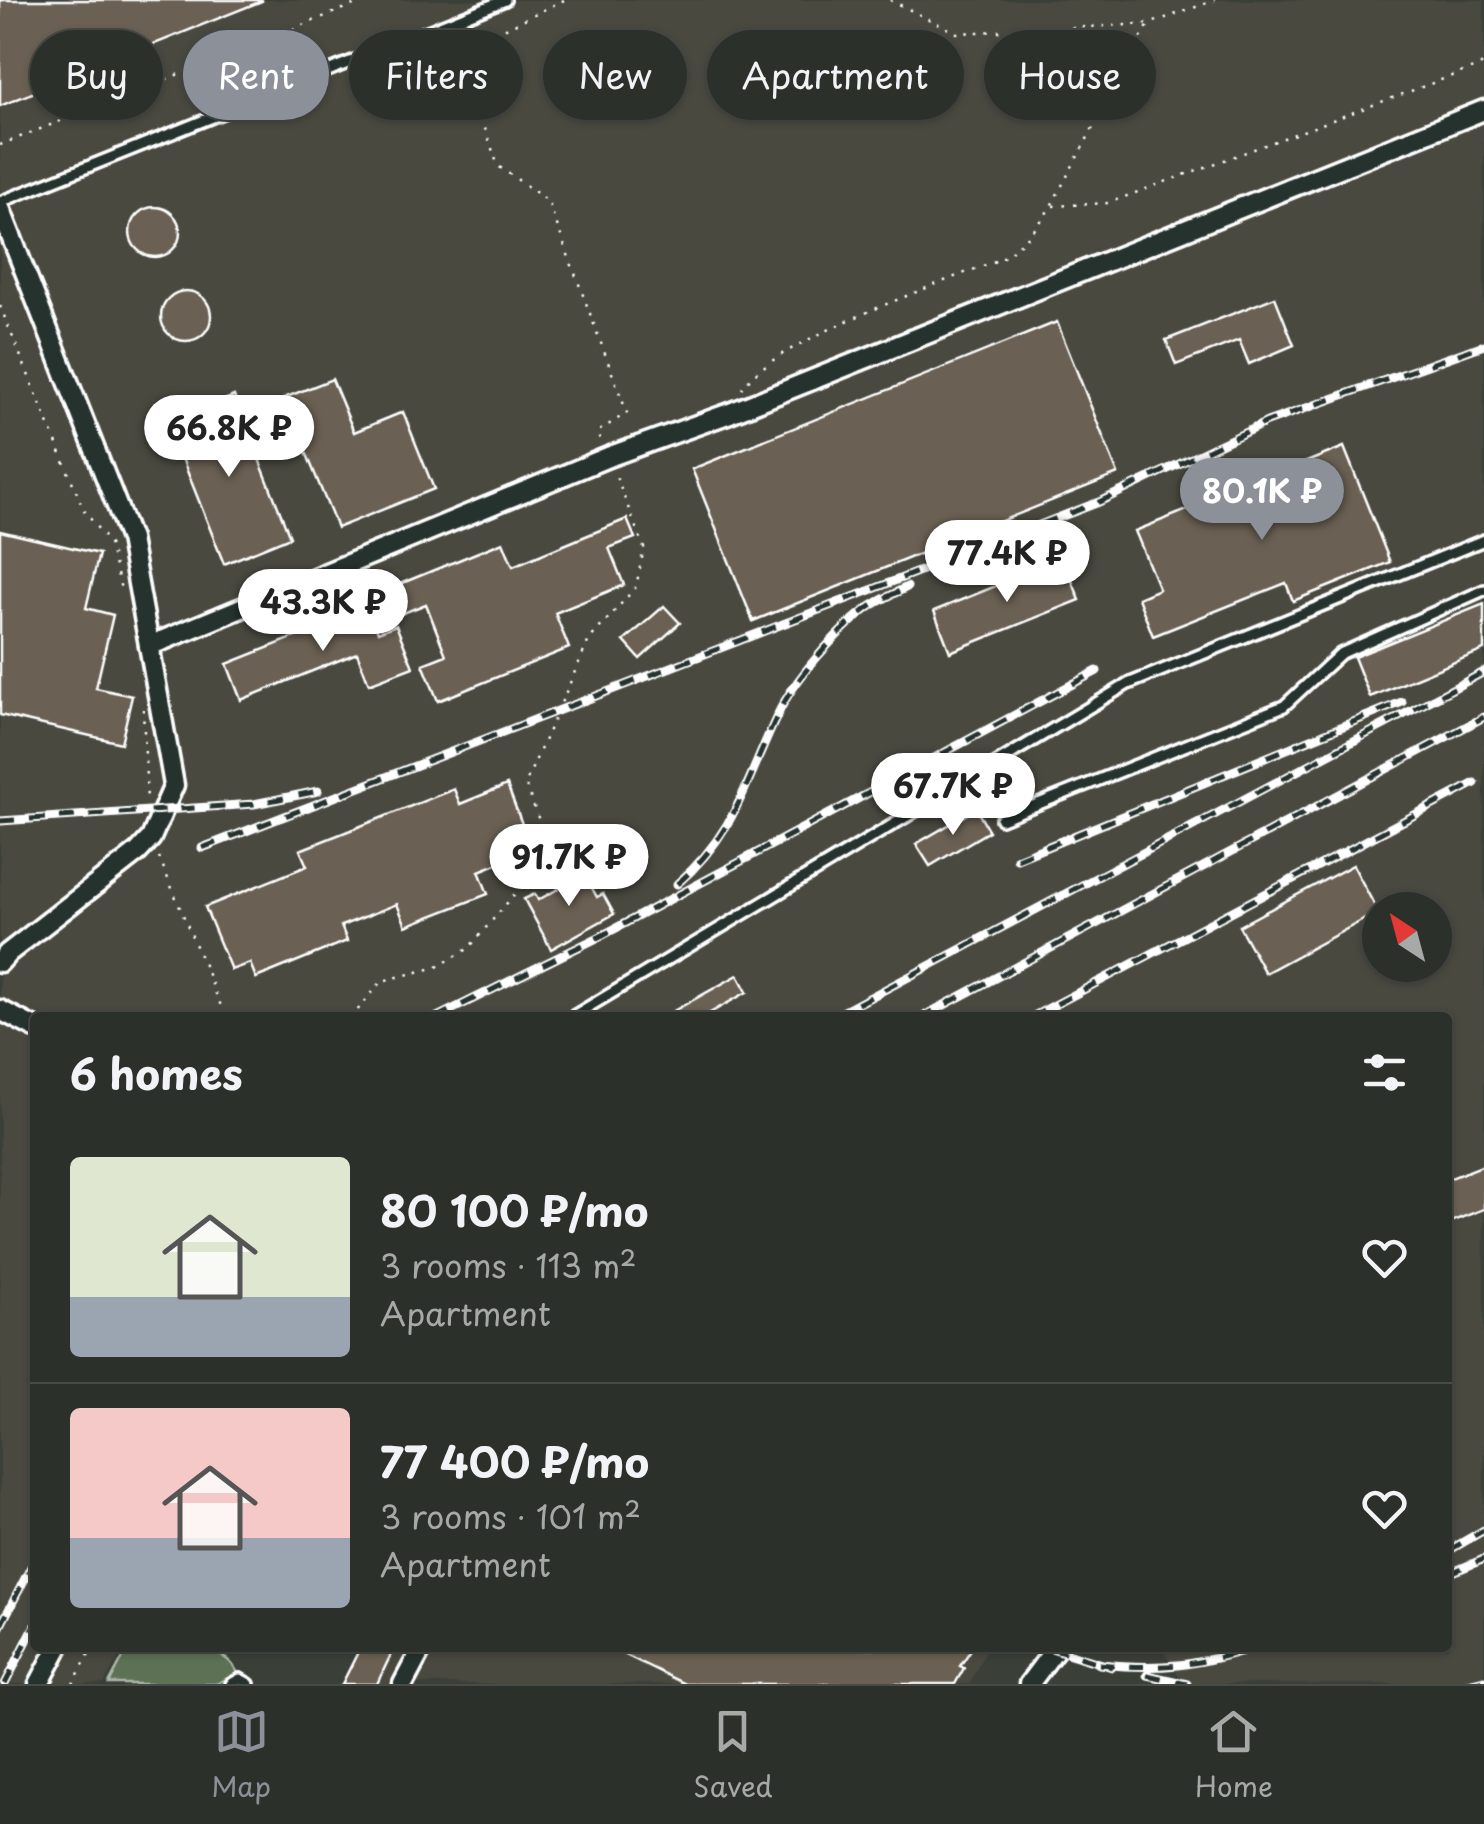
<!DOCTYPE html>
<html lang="en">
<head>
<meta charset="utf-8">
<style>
  body { margin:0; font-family:"Playpen Sans",sans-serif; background:#343832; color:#f1f3f6; height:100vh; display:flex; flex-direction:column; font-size:38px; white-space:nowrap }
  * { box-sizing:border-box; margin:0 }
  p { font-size:32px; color:#a6a9a8 }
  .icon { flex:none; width:55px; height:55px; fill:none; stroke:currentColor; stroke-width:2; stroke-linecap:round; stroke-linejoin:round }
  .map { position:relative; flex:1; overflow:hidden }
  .panel { position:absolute; left:30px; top:1012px; width:1422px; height:640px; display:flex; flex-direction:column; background:#2c302a; border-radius:10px; box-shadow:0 2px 8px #0004,0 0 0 2px #484b47 }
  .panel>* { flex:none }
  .hud { position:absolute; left:30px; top:30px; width:1425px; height:90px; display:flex; gap:20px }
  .needle { width:65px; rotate:324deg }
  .controls { position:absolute; left:1362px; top:892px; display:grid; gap:20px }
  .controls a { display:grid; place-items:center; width:90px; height:90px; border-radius:50%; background:#2c302a; box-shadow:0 2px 8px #0004,0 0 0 2px #484b47; font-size:50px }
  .price { position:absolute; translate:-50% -85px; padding:0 22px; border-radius:35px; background:#fff; color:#222; font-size:32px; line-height:65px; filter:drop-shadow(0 2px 5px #0008) }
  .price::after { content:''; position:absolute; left:50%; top:60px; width:30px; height:22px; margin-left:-15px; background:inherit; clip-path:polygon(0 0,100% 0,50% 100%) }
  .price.active { background:#8c9099; color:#fff }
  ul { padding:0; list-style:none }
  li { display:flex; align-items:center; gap:30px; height:250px; padding:0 40px }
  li+li { border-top:2px solid #484b47 }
  li span { display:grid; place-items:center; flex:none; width:280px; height:200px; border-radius:10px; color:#555 }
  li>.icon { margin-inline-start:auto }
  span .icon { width:120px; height:120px; fill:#fffc; stroke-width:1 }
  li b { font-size:42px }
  h2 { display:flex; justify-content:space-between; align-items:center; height:120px; padding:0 40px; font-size:42px }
  .tag { padding:0 35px; border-radius:45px; background:#2c302a; box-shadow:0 2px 8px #0004,0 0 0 2px #484b47; font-size:35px; line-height:90px }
  .tag.active { background:#8c9099; color:#fff }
  .menu { display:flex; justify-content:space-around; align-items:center; height:140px; border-top:2px solid #484b47; background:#2c302a; font-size:28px; color:#a6a9a8 }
  .menu a { display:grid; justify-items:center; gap:5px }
  .menu .active { color:#8c9099 }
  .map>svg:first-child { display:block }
  .built { fill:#484a40; fill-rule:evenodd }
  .green { fill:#5d7154; stroke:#aeb8aa; stroke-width:2.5 }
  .building { fill:#6a6053; stroke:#fff; stroke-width:2.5 }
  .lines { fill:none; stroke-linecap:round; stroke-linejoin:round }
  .lane-casing { stroke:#fff; stroke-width:16 }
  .street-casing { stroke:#fff; stroke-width:25 }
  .path { stroke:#fff; stroke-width:2.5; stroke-dasharray:2.5 8; stroke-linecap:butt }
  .lane { stroke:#26332d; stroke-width:9 }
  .street { stroke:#26332d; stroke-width:18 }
  .rail-casing { stroke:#fff; stroke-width:9 }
  .rail { stroke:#26332d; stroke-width:5; stroke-dasharray:15; stroke-linecap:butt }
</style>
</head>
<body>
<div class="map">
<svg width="1484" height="1684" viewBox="0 0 1484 1684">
  <rect width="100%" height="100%" fill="#3a4038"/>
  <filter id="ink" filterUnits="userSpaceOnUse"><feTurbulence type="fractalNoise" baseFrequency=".01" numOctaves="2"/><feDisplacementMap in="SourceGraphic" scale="20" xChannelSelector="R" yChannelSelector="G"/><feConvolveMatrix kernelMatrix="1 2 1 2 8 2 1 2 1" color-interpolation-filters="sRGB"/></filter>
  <g filter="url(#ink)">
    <g class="built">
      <path d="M0,0H1484V1684H1184L1163,1650V1648H1448V1018H35V1648H124L104,1684H0ZM1380,910H1435V965H1380Z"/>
      <path d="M394,1648H987L969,1684H377Z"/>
    </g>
    <path class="green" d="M128,1648C163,1647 219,1636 238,1673L216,1684H109Z"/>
    <g class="building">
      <path d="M0,0H262V1L0,106Z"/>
      <circle cx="155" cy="232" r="25"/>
      <circle cx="186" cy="316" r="25"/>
      <path d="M1275,297L1294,345L1249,364L1239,340L1176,365L1166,340Z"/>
      <path d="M1057,322L1118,474L753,621L692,469Z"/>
      <path d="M332,379L354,432L403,412L434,489L337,528L284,398Z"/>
      <path d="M234,396L290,537L224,564L168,423Z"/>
      <path d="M1344,447L1390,562L1293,601L1286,583L1153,636L1138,598L1159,589L1135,531Z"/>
      <path d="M627,519L635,538L609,548L624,585L555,613L569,648L438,701L423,664L446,655L426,604L401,614L390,588L503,542L513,566Z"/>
      <path d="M0,531L99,554L86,608L113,615L96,688L132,696L121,743L0,715Z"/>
      <path d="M1063,559L1080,600L950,652L934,611Z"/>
      <path d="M1484,604V650L1370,697L1354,657Z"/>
      <path d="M664,606L680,623L640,659L624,641Z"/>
      <path d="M368,608L378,632L396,625L413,667L369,684L357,653L241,700L227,664Z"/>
      <path d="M507,785L532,850L479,871L488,894L406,926L397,904L341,926L347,941L256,978L250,963L231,970L205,907L307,866L300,850L454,789L460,804Z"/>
      <path d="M976,809L989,831L930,866L916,844Z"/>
      <path d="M578,863L597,897L603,894L614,914L551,949L524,899L535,894L538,900L569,883L563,872Z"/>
      <path d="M1353,865L1378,912L1265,973L1239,926Z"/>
      <path d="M738,975L747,992L701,1018H661Z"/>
      <path d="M1484,1165V1209L1448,1223V1179Z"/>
      <path d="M360,1648H394L377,1684H342Z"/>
      <path d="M611,1648H972L960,1666L964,1668L955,1684H685Z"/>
    </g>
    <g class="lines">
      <defs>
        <g id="lane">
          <path d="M0,202L505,0"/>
          <path d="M1001,819L1284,706L1340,654L1484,590"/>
          <path d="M570,1018L1128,684L1484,540"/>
          <path d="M231,1684L240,1679L249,1684"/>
        </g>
        <g id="street">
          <path d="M0,208L130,539L174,785L151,838L138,852L8,953L0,962"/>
          <path d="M149,646L608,457L730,413L1484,110"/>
          <path d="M0,1010L35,1028"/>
          <path d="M39,1684L58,1648"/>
          <path d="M403,1684L422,1648"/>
          <path d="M1029,1684L1056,1648"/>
        </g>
      </defs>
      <use href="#lane" class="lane-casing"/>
      <use href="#street" class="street-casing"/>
      <g class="path">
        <path d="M564,0L458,51L498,166L548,201L627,413L597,432L602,444"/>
        <path d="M890,0L957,33L1149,24L1215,0"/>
        <path d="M0,145L366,0"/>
        <path d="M1053,206L1108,203L1484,64"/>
        <path d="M0,306L84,510L109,544L121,589"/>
        <path d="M742,389C767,343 946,282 1000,259C1023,244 1037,229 1051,206L1149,24"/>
        <path d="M143,709L147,801"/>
        <path d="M159,857L226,1018"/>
        <path d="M351,1018L382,981L437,967L468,949L551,851L525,784L589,640L636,587L644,548L615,474"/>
        <path d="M73,1684L92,1648"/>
      </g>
      <use href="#lane" class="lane"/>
      <use href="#street" class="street"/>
      <defs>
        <g id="rail">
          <path d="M0,821L254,804L318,791"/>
          <path d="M202,848L1099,502L1267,422L1484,345"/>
          <path d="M1017,859L1402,702"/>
          <path d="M677,884C736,833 746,781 778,714C793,681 837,631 867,609C879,600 894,594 907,587"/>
          <path d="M435,1018L603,935L1097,671"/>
          <path d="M831,1018L1484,672"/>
          <path d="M920,1018L1484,717"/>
          <path d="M1030,1018L1475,783"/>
          <path d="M1448,1551L1484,1530"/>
          <path d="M1448,1574L1484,1559"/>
          <path d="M0,1627L35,1559"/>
          <path d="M1051,1648L1112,1667"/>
          <path d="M1099,1664C1163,1670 1193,1666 1254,1648"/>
          <path d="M1147,1675L1187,1684"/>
          <path d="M5,1684L35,1625"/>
          <path d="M1468,1684L1484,1680"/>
        </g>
      </defs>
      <use href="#rail" class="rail-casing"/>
      <use href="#rail" class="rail"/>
    </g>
  </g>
</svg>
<div class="controls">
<a><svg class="needle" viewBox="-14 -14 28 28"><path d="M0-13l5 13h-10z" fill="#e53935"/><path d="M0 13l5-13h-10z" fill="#a6a9a8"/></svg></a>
</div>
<b class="price" style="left:229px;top:480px">66.8K ₽</b>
<b class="price active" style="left:1262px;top:543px">80.1K ₽</b>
<b class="price" style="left:1007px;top:605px">77.4K ₽</b>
<b class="price" style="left:323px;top:654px">43.3K ₽</b>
<b class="price" style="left:953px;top:838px">67.7K ₽</b>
<b class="price" style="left:569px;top:909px">91.7K ₽</b>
<div class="hud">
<a class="tag">Buy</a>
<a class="tag active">Rent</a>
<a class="tag">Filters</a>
<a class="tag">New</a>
<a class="tag">Apartment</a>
<a class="tag">House</a>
</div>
<section class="panel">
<h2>6 homes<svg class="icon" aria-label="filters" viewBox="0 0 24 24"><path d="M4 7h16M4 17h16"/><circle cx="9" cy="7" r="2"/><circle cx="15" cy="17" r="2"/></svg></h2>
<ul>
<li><span style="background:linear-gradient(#dfe7d0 70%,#9aa5b1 0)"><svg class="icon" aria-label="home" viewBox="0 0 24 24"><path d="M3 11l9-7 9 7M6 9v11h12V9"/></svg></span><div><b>80 100 ₽/mo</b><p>3 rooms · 113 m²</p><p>Apartment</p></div><svg class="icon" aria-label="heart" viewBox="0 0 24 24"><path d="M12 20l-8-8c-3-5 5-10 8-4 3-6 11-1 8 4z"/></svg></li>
<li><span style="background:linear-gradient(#f6c9c9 65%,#9aa5b1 0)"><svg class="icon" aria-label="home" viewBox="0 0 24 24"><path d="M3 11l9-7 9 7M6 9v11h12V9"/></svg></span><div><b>77 400 ₽/mo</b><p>3 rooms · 101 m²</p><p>Apartment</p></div><svg class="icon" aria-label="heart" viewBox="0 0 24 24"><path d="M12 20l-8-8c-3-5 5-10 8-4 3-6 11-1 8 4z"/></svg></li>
</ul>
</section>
</div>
<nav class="menu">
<a class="active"><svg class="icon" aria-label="map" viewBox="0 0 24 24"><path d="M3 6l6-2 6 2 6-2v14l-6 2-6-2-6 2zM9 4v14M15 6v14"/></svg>Map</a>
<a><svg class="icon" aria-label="saved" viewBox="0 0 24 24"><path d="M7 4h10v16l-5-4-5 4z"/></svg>Saved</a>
<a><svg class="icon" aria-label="home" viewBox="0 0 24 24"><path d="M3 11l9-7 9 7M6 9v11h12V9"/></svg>Home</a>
</nav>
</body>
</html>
